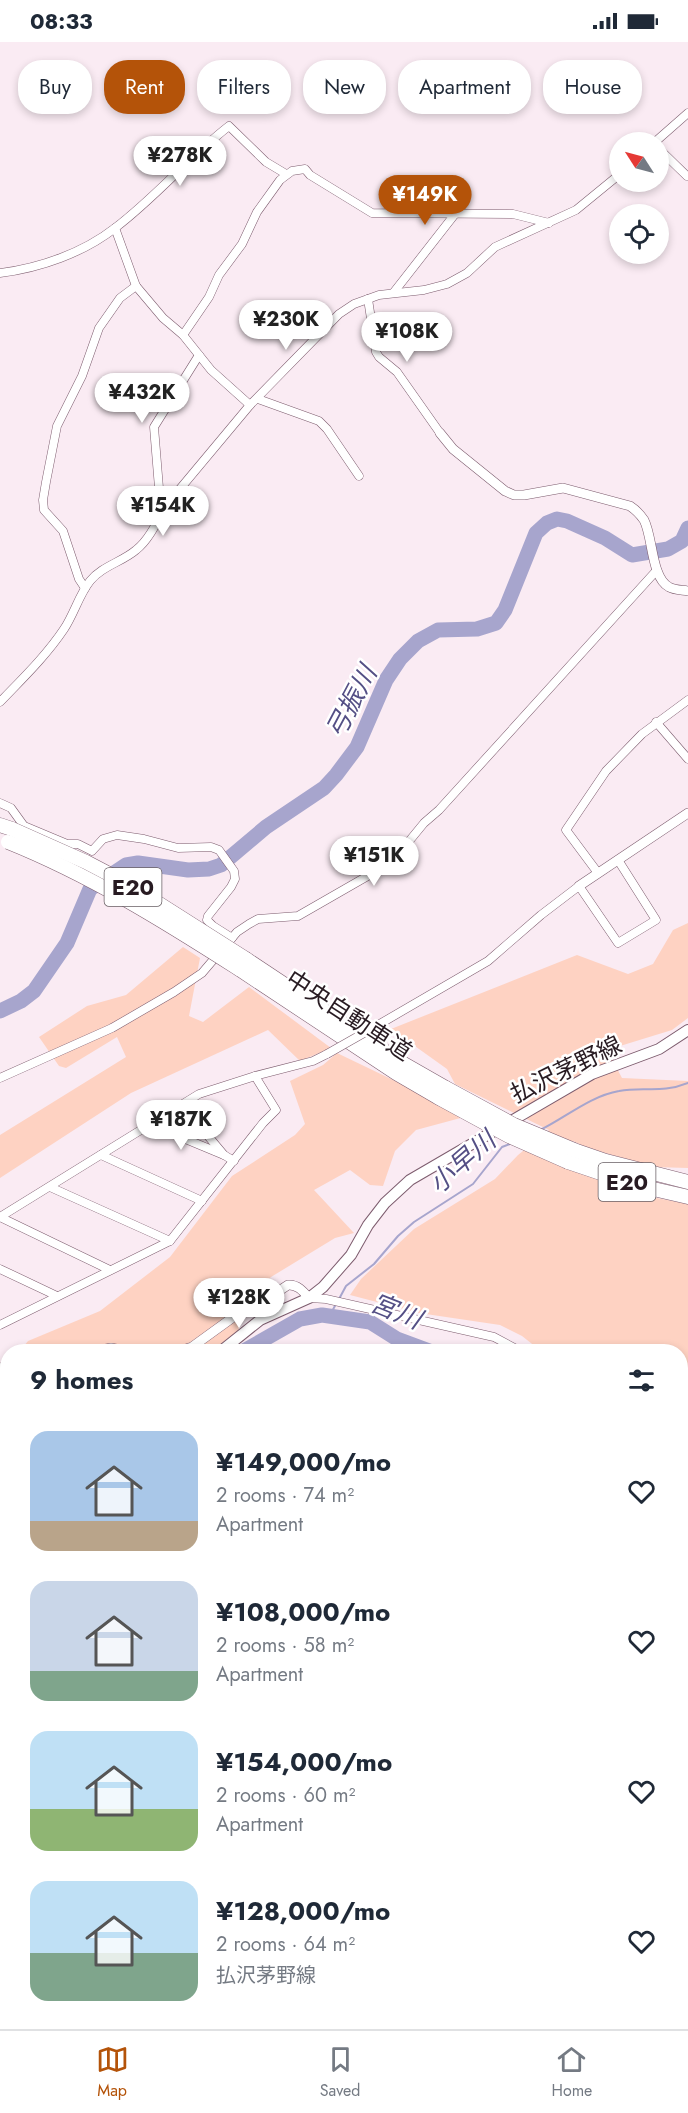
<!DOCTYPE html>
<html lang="en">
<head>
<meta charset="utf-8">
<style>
  body { margin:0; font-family:Jost,"Noto Sans JP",sans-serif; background:#f2f2f3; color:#1f2937; height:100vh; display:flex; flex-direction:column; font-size:22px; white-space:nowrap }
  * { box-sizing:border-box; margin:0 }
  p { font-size:20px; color:#747a83 }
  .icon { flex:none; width:33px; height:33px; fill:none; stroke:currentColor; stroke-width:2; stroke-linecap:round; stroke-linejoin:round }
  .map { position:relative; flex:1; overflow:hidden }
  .panel { position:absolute; left:0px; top:1302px; width:688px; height:686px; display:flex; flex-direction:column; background:#fff; border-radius:24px 24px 0 0; box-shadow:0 3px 9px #0003 }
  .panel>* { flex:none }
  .top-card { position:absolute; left:18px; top:18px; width:652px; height:54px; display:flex; gap:12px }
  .needle { width:39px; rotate:306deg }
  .fabs { position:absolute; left:609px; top:90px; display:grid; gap:12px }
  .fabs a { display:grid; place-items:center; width:60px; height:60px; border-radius:50%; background:#fff; box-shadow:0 3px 9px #0003; font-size:30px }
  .price { position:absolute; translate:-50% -51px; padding:0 14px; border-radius:21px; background:#fff; color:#222; font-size:20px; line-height:39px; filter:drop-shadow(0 2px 3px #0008) }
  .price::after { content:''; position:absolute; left:50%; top:36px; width:18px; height:14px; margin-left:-9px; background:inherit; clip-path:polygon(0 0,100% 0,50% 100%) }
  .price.active { background:#b45309; color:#fff }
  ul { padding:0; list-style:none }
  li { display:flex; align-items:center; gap:18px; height:150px; padding:0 30px }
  li span { display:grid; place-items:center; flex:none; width:168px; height:120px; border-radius:18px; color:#555 }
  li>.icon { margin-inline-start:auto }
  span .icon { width:72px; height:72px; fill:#fffc; stroke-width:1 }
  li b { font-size:26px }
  h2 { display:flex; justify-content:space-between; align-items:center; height:72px; padding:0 30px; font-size:26px }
  .tag { padding:0 21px; border-radius:24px; background:#fff; box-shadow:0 3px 9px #0003; font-size:21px; line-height:54px }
  .tag.active { background:#b45309; color:#fff }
  .status { display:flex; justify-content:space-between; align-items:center; height:42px; padding:0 30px; background:#fff; direction:ltr }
  .status svg { height:16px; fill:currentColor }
  .tab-bar { display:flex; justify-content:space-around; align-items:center; height:84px; border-top:2px solid #e0e1e3; background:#fff; font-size:16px; color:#747a83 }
  .tab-bar a { display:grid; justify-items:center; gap:3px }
  .tab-bar .active { color:#b45309 }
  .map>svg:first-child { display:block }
  .green { fill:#fed2c2 }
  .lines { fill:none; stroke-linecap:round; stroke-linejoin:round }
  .stream { stroke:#a7a5cd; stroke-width:2 }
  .river { stroke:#a7a5cd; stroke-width:15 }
  .trunk-tunnel { stroke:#d0c1c9; stroke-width:14; stroke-dasharray:14 7; stroke-linecap:butt }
  .minor-casing { stroke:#7d5c6e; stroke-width:9 }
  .tertiary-casing { stroke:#7d5c6e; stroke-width:10 }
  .secondary-casing { stroke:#7d5c6e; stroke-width:12 }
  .trunk-casing { stroke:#7d5c6e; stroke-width:15 }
  .motorway-casing { stroke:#7d5c6e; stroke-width:15 }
  .minor { stroke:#fff; stroke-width:8 }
  .tertiary { stroke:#fff; stroke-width:9 }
  .secondary { stroke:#fff; stroke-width:10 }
  .trunk { stroke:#fff; stroke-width:14 }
  .motorway { stroke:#fff; stroke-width:14 }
  .rail-casing { stroke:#95878f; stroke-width:4.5 }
  .rail { stroke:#fff; stroke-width:2; stroke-dasharray:7; stroke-linecap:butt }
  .minor-bridge-casing { stroke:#7d5c6e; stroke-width:9; stroke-linecap:butt }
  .motorway-bridge-casing { stroke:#7d5c6e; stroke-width:15; stroke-linecap:butt }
  .minor-bridge { stroke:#fff; stroke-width:8 }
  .motorway-bridge { stroke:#fff; stroke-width:14 }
  .labels { text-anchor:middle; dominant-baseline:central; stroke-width:5; stroke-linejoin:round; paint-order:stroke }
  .shield { fill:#fff; stroke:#685f64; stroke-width:1.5 }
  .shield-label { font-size:22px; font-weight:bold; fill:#281b22 }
  .street-label { font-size:24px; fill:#281b22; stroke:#fff }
  .water-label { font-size:26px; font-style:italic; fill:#544f85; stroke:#fff }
</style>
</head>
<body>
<div class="status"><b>08:33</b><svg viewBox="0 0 49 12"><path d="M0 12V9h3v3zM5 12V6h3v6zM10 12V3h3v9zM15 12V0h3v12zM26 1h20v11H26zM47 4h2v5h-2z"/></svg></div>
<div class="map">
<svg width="688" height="1987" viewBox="0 0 688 1987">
  <rect width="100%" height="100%" fill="#faebf3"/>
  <g class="green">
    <path d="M688,881V976L672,988L607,1008L622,1036L688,1039V1126L654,1125L588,1106L573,1099L559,1123L636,1152L688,1162V1389L681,1384V1310L541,1309L522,1294L500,1283L419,1271L350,1253L361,1237L414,1187L495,1137L518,1113L549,1088L455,1042L447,1027L391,987L577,913L628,932L653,922L673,888Z"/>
    <path d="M183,905L200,916L189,974L203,980L249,945L331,1006L300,1019L268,988L131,1051L0,1136V1093L126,1015L117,995L66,1026L59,1024L39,995L87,964L126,953Z"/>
    <path d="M337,1011L468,1074L416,1088L395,1109L383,1144L370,1143L350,1128L314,1148L354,1191L335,1196L271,1235L243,1261L238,1291L210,1309L19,1310L28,1299L100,1269L170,1215L232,1134L295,1093L305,1082L290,1039L323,1023Z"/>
    <path d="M7,1323V1380L0,1382V1331Z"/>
    <path d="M0,1562H7L8,1980H681V1693L688,1696V1987H0Z"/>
  </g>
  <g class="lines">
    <g class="stream">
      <path d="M540,1088C565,1076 590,1054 619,1049C644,1044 661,1052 688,1041"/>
      <path d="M339,1257L346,1244L374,1222L398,1194L414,1180L473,1142L502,1105L510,1102"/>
      <path d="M330,1273L336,1262"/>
      <path d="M0,1568L8,1558"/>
      <path d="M0,1739L8,1743"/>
      <path d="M519,1980L525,1987"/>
    </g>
    <g class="river">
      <path d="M0,969L21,959L34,949L67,901L90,847L126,823L138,821L188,828L209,827L221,823L266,785L324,746L336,733L357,705L386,638L400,617L418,599L438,588L477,587L496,581L505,568L536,491L547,481L557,477L567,479L605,496L632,513L668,507L682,499L688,486"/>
      <path d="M242,1310L300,1277L322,1273L370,1280L397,1297L432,1310"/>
      <path d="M681,1475L688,1477"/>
      <path d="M0,1549L8,1551"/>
    </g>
    <path class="trunk-tunnel" d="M0,1865L8,1862"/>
    <defs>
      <g id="minor">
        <path d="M655,100L688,71"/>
        <path d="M658,106L687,134"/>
        <path d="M115,186L136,244L163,276L183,293L211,328L250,363"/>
        <path d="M0,231C40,226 83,211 115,186C156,155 189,115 229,84L266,120L286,132"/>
        <path d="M394,250L455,172"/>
        <path d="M368,257L376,310L379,315L397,330L440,391"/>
        <path d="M183,293L209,255L219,233L242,202L257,170L280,138L292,129L305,127L310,133L372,171L513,172L549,181"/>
        <path d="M258,357L319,379L327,387L359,434"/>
        <path d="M164,466L159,446L154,385L199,313"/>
        <path d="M85,546L79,537L63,489L44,468L43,458L46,440L57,384L82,334L99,286L120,256L136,244"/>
        <path d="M0,660C22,637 46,614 64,587C74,572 79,553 90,539C102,524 122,520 136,508C149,498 157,480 164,466L250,363L339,272L354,262L379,253L424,248L447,242L467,231L495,205L576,168L620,132"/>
        <path d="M656,680L688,717"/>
        <path d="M0,761L11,766L24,784L67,802H78L92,809L103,797L117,793L144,797L178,806L211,805L219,808L234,829L235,837L231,845L208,874L207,878L213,884L232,896"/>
        <path d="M598,831L566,788L606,729L642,692L688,658"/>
        <path d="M378,983L488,919L541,873L579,844L618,901L656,878L618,818"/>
        <path d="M0,1036L112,986L174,950L202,931L237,890L249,882L258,877L298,874L392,820L424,781L439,768L657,528"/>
        <path d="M182,1063L224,1113L234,1119"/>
        <path d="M152,1080L159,1086L224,1113"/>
        <path d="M101,1113L202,1159"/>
        <path d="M50,1145L170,1199"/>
        <path d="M0,1175L199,1052L255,1034L313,1019L327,1012"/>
        <path d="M0,1175L110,1228"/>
        <path d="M0,1227L57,1254"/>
        <path d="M309,1256L326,1257L494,1295L522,1310"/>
        <path d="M0,1283L170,1199L263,1081L276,1068L255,1034"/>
        <path d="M681,1395L688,1399"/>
        <path d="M0,1781L8,1785"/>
        <path d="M497,1980L502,1987"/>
        <path d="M514,1987L517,1980"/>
      </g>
      <g id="tertiary">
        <path d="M440,391L453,407L505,449L514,453H524L563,446L630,464C636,468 640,472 644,478C653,495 651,535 669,545C674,548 682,548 688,549"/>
        <path d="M579,844L688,771"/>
        <path d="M90,1310L111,1306L132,1310"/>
        <path d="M176,1310L192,1305L232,1276L250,1268L288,1243C297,1242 303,1249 309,1256"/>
        <path d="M0,1326L8,1324"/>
        <path d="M0,1615L8,1614"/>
        <path d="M681,1618L688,1619"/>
      </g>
      <g id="secondary">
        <path d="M220,1310L260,1278L309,1256L323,1245L351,1213L368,1183L385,1161L410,1138L592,1032L659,1007L688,988"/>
        <path d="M0,1390L8,1384"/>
      </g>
      <path id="trunk" d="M681,1647L688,1646"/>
      <g id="motorway">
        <path d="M0,783L12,787"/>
        <path d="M246,917L404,1022L446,1046"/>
        <path d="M239,927L396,1031L439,1056"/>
        <path d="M574,1108L606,1119L688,1140"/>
        <path d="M568,1120L636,1143L688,1155"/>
      </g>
    </defs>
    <use href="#minor" class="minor-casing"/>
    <use href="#tertiary" class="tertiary-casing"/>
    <use href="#secondary" class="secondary-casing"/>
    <use href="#trunk" class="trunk-casing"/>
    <use href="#motorway" class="motorway-casing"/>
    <use href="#minor" class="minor"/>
    <use href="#tertiary" class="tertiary"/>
    <use href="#secondary" class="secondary"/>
    <use href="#trunk" class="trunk"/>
    <use href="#motorway" class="motorway"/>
    <defs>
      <g id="rail">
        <path d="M0,1395H8"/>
        <path d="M681,1504L688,1507"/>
      </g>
    </defs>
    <use href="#rail" class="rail-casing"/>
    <use href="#rail" class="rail"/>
    <defs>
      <path id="minor-bridge" d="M327,1012L378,983"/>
      <g id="motorway-bridge">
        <path d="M12,787L86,820L128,842L246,917"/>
        <path d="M8,800C90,833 164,879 239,927"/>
        <path d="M446,1046L514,1083L574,1108"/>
        <path d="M439,1056L509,1094L568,1120"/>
      </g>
    </defs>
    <use href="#minor-bridge" class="minor-bridge-casing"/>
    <use href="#motorway-bridge" class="motorway-bridge-casing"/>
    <use href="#minor-bridge" class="minor-bridge"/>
    <use href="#motorway-bridge" class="motorway-bridge"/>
  </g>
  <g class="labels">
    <g class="shield">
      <rect x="104.5" y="826" width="57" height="38" rx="4.5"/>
      <rect x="598.5" y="1121" width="57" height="38" rx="4.5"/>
    </g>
    <g class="shield-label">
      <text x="133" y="845">E20</text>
      <text x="627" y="1140">E20</text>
    </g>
    <g class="street-label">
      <text transform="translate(349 973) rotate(33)">中央自動車道</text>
      <text transform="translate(566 1027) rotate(-26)">払沢茅野線</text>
    </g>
    <g class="water-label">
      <text transform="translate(351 660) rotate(-62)">弓振川</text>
      <text transform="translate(462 1120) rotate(-41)">小早川</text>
      <text transform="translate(396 1269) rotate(22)">宮川</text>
    </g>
  </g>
</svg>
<div class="fabs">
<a><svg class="needle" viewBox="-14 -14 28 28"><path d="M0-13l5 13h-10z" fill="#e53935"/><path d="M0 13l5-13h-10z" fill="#747a83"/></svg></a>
<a><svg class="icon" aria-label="locate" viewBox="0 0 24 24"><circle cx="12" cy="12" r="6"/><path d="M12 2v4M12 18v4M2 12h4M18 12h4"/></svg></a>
</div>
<b class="price" style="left:180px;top:145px">¥278K</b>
<b class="price active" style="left:425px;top:184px">¥149K</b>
<b class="price" style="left:286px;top:309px">¥230K</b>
<b class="price" style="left:407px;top:321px">¥108K</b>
<b class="price" style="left:142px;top:382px">¥432K</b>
<b class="price" style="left:163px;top:495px">¥154K</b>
<b class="price" style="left:374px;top:845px">¥151K</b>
<b class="price" style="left:181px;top:1109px">¥187K</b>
<b class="price" style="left:239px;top:1287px">¥128K</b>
<div class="top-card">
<a class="tag">Buy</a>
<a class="tag active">Rent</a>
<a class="tag">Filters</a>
<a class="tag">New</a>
<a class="tag">Apartment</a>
<a class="tag">House</a>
</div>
<section class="panel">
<h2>9 homes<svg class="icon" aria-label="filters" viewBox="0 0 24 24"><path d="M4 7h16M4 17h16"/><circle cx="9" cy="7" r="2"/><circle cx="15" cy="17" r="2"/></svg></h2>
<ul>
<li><span style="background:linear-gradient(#a9c7e8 75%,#b9a48a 0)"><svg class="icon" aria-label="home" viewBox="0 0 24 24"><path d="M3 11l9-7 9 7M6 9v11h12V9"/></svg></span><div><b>¥149,000/mo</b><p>2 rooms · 74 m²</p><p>Apartment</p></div><svg class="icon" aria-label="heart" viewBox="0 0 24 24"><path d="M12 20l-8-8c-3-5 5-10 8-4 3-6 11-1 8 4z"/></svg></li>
<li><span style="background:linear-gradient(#c9d6e8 75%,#7fa58c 0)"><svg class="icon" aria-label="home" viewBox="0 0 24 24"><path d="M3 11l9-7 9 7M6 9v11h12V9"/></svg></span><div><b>¥108,000/mo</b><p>2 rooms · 58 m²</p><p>Apartment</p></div><svg class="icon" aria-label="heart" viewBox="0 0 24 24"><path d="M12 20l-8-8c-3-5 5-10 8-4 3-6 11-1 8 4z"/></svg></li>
<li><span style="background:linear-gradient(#bfe0f5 65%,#8fb573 0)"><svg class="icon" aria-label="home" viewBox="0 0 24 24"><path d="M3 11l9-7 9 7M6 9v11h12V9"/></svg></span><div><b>¥154,000/mo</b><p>2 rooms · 60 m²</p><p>Apartment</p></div><svg class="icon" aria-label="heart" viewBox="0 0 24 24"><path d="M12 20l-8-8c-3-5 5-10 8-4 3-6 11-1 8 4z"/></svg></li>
<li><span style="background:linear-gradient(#bfe0f5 60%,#7fa58c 0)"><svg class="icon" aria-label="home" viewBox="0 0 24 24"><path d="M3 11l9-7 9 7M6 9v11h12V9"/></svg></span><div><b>¥128,000/mo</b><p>2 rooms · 64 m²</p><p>払沢茅野線</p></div><svg class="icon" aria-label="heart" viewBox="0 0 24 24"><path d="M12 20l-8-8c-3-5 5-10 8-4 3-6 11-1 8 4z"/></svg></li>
</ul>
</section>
</div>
<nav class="tab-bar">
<a class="active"><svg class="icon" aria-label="map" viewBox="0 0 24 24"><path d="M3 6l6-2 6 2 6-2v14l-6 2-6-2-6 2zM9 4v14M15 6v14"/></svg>Map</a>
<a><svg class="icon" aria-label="saved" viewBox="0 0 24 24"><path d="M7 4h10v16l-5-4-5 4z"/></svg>Saved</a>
<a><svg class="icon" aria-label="home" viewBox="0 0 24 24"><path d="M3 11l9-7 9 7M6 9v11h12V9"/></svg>Home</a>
</nav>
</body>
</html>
